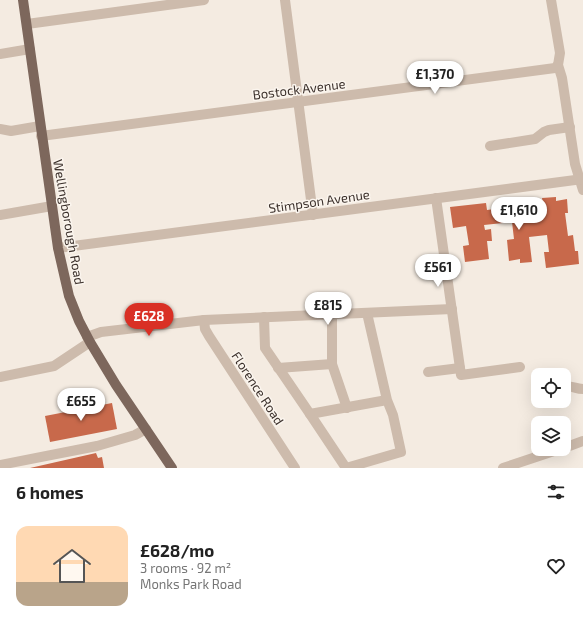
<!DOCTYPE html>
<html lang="en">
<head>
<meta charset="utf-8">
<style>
  body { margin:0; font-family:"Exo 2",sans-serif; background:#f2f2f2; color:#222; height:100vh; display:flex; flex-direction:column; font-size:15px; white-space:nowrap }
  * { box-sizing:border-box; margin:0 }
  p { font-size:13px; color:#767676 }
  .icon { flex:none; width:22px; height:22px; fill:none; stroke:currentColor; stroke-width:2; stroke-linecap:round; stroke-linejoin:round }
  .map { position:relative; height:468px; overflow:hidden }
  .panel { display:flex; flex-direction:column; background:#fff; flex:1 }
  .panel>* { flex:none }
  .controls { position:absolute; left:531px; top:368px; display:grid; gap:8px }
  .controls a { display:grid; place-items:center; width:40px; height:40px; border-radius:8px; background:#fff; box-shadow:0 4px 16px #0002; font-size:20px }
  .price { position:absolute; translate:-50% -34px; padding:0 9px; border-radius:14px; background:#fff; color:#222; font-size:13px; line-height:26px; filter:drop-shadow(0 1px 2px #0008) }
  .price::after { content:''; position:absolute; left:50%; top:24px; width:12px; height:9px; margin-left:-6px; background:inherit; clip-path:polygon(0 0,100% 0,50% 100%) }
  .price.on { background:#d93025; color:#fff }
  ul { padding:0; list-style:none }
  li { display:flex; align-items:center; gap:12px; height:100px; padding:0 16px }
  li+li { border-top:1px solid #e0e0e0 }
  li span { display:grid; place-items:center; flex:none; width:112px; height:80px; border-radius:12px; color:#555 }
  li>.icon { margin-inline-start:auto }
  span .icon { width:48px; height:48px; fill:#fffc; stroke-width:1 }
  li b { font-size:17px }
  h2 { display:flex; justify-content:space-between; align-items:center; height:48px; padding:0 16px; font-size:17px }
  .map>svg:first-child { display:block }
  .building { fill:#c8694b }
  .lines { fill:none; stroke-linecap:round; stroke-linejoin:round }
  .minor { stroke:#cdbbac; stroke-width:10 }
  .major { stroke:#7d675c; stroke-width:10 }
  .labels { text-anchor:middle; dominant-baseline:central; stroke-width:3; stroke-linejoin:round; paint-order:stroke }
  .street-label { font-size:13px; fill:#3b302b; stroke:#fbf5ee }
</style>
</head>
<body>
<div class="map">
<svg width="583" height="468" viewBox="0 0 583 468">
  <rect width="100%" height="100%" fill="#f4ebe1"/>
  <g class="building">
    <path d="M556,197V201L567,199L568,213H565L568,236L573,235L575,251H578L579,264L546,268L544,252H549L547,235L529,237L532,262L520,263V259L509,261L507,240L514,239L512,222L484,225L485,230L491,229L492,241H487L489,259L465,262L463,246L469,245L466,226L453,228L450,207L486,203L487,210L510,207V202L522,201L523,207L543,204L542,198Z"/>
    <path d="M112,403L117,429L50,442L45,416Z"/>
    <path d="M96,453L98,458L102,457L104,468H30Z"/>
  </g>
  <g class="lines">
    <g class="minor">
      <path d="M285,0L313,215"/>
      <path d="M551,0L560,53L558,65L562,78L575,164L583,190"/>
      <path d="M27,24L204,0"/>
      <path d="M0,54L30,49"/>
      <path d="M0,129L11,131L40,126"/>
      <path d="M41,136L555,68L558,65"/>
      <path d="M490,146L535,139L544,132L549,130L570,127"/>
      <path d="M436,198L461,375L520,367"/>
      <path d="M0,215L52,206"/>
      <path d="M58,248L583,179"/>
      <path d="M367,313L387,400L310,414L346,468L401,452L393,415L387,400"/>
      <path d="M332,314V364L347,408"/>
      <path d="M264,317L265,348L310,414"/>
      <path d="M204,320L205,329L209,336L295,468"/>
      <path d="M87,337L101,332L204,320L452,309"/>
      <path d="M278,368L332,364"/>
      <path d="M428,372L460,368"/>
      <path d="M0,377L54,366L90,342"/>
      <path d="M564,386C570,385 576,389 583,389"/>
      <path d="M564,448L583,441"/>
      <path d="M0,465L97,446L135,435L146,429"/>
      <path d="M503,468L560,449"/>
    </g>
    <path class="major" d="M23,0L58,248L69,296L79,321L90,342L116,385L172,468"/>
  </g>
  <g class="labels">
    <g class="street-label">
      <text transform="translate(299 89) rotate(-7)">Bostock Avenue</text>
      <text transform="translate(319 201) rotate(-8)">Stimpson Avenue</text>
      <text transform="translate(69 222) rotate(80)">Wellingborough Road</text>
      <text transform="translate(258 388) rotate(57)">Florence Road</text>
    </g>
  </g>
</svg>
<div class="controls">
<a><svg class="icon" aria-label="locate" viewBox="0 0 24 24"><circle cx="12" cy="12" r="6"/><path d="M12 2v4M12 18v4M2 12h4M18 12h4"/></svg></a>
<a><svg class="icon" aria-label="layers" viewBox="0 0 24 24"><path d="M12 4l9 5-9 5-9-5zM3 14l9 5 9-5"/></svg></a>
</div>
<b class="price" style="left:435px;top:95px">£1,370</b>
<b class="price" style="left:519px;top:231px">£1,610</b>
<b class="price" style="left:438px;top:288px">£561</b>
<b class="price" style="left:328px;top:326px">£815</b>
<b class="price on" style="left:149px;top:337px">£628</b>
<b class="price" style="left:81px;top:422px">£655</b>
</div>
<section class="panel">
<h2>6 homes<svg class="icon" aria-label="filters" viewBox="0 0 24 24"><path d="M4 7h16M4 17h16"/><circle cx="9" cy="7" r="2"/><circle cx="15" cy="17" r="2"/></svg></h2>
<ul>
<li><span style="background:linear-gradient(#ffd9b3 70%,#b9a48a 0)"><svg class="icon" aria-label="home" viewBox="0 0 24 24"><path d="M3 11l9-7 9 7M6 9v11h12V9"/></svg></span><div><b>£628/mo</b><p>3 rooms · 92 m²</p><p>Monks Park Road</p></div><svg class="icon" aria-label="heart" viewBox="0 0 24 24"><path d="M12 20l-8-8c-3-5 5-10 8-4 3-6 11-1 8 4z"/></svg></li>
</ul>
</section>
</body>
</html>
